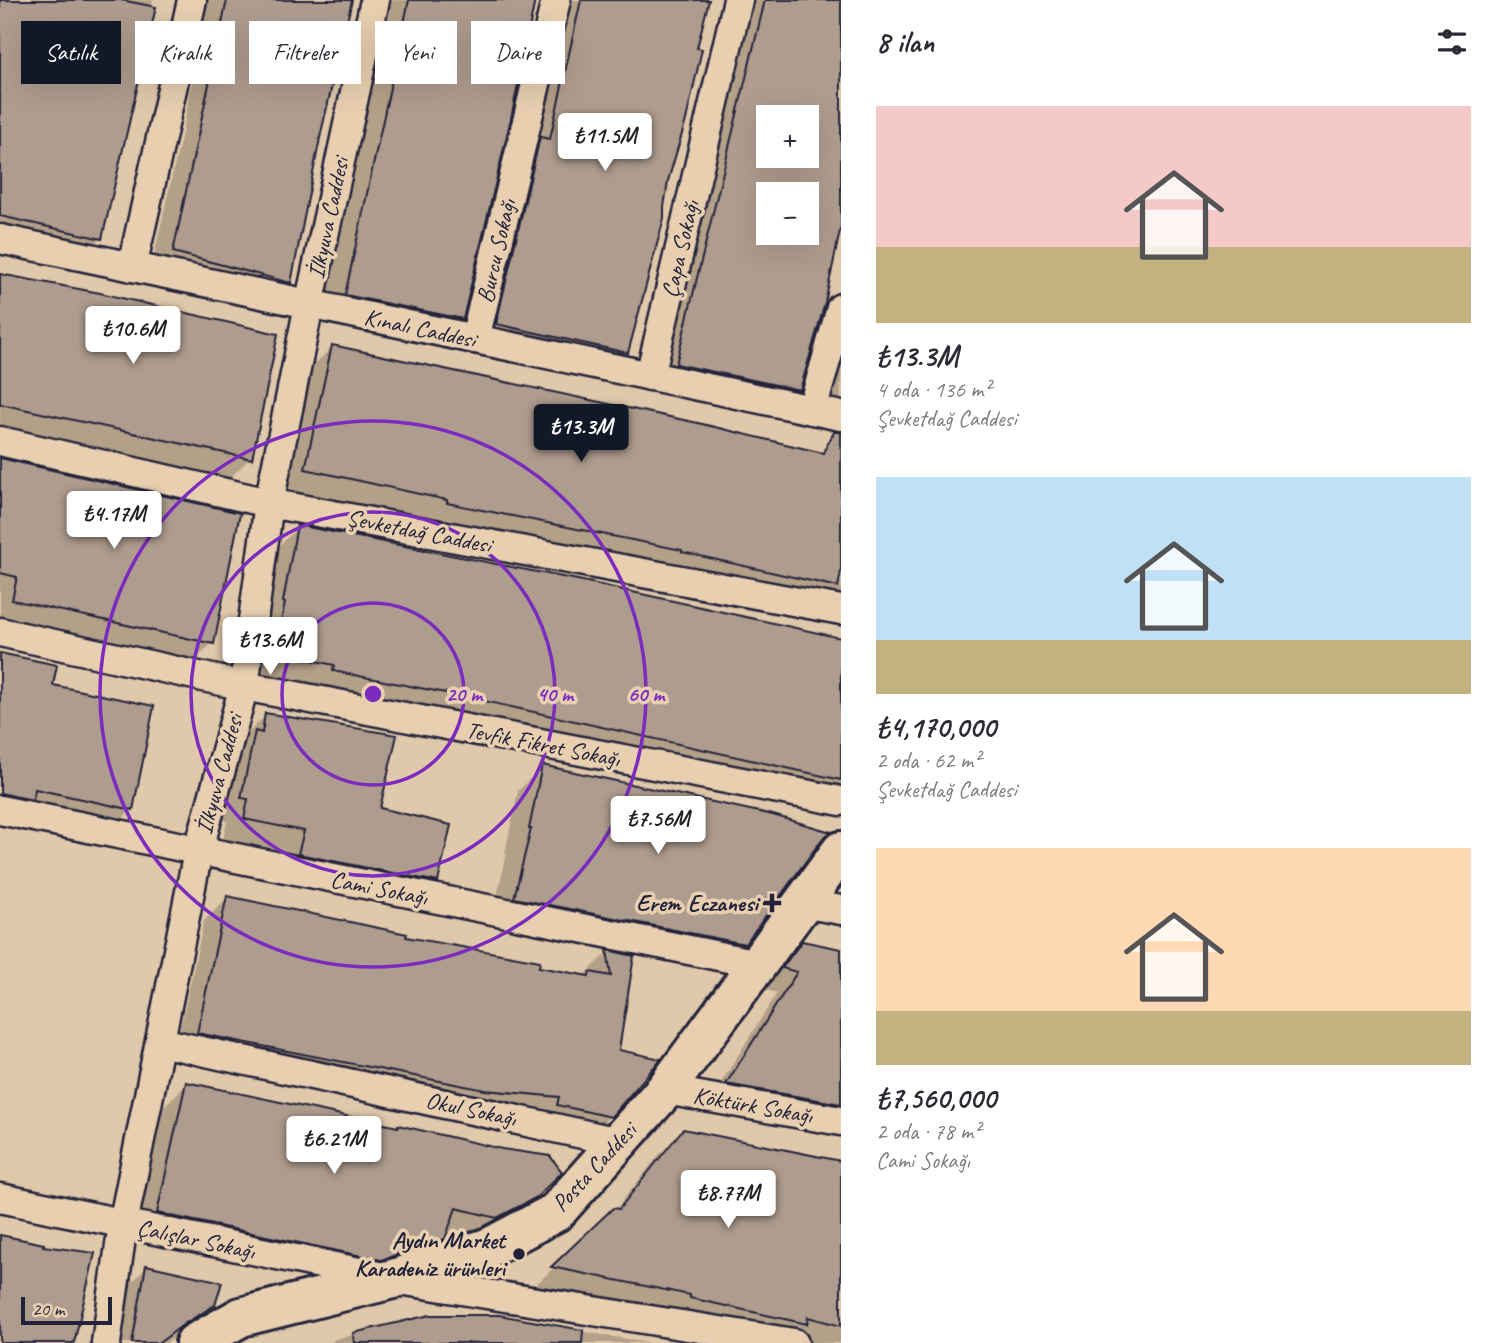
<!DOCTYPE html>
<html lang="tr">
<head>
<meta charset="utf-8">
<style>
  body { margin:0; font-family:Caveat,sans-serif; background:#f7f7f7; color:#2b2b33; height:100vh; display:flex; flex-direction:column; font-size:26px; white-space:nowrap }
  * { box-sizing:border-box; margin:0 }
  p { font-size:23px; color:#7c7c81 }
  .icon { flex:none; width:38px; height:38px; fill:none; stroke:currentColor; stroke-width:2; stroke-linecap:round; stroke-linejoin:round }
  .map { position:relative; flex:1; overflow:hidden }
  .details { display:flex; flex-direction:column; background:#fff; width:665px }
  .details>* { flex:none }
  .hud { position:absolute; left:21px; top:21px; width:665px; height:63px; display:flex; gap:14px }
  .fabs { position:absolute; left:756px; top:105px; display:grid; gap:14px }
  .fabs a { display:grid; place-items:center; width:63px; height:63px; border-radius:0px; background:#fff; box-shadow:0 7px 28px #0002; font-size:35px }
  .scale { position:absolute; left:21px; bottom:18px; width:91px; box-sizing:border-box; padding-left:7px; border:4px solid #22223b; border-top:0; font-size:19px; line-height:24px; white-space:nowrap; color:#22223b; -webkit-text-stroke:5px #e8cfb0; paint-order:stroke }
  .price { position:absolute; translate:-50% -60px; padding:0 16px; border-radius:7px; background:#fff; color:#222; font-size:23px; line-height:46px; filter:drop-shadow(0 2px 4px #0008) }
  .price::after { content:''; position:absolute; left:50%; top:42px; width:21px; height:16px; margin-left:-10px; background:inherit; clip-path:polygon(0 0,100% 0,50% 100%) }
  .price.active { background:#111827; color:#fff }
  ul { padding:0; list-style:none }
  li { display:grid; align-content:center; gap:14px; height:371px; padding:0 35px }
  li span { display:grid; place-items:center; height:217px; border-radius:0px; color:#555 }
  li>.icon { margin-inline-start:auto }
  span .icon { width:126px; height:126px; fill:#fffc; stroke-width:1 }
  li b { font-size:30px }
  h2 { display:flex; justify-content:space-between; align-items:center; height:84px; padding:0 35px; font-size:30px }
  .tag { padding:0 24px; border-radius:0px; background:#fff; box-shadow:0 7px 28px #0002; font-size:24px; line-height:63px }
  .tag.active { background:#111827; color:#fff }
  main { display:flex; flex:1; min-height:0 }
  .map>svg:first-child { display:block }
  .shadow { fill:#0003; fill-rule:evenodd }
  .building { fill:#ae9c8e; stroke:#22223b; stroke-width:2; fill-rule:evenodd }
  .lines { fill:none; stroke-linecap:round; stroke-linejoin:round }
  .street-casing { stroke:#22223b; stroke-width:33 }
  .secondary-casing { stroke:#22223b; stroke-width:44 }
  .street { stroke:#e8cfb0; stroke-width:28 }
  .secondary { stroke:#e8cfb0; stroke-width:38 }
  .ring { fill:none; stroke:#7b2cbf; stroke-width:3.5 }
  .poi-dot { fill:#22223b; stroke:#e8cfb0; stroke-width:2.5 }
  .labels { text-anchor:middle; dominant-baseline:central; stroke-width:7; stroke-linejoin:round; paint-order:stroke }
  .street-label { font-size:24px; fill:#22223b; stroke:#e8cfb0 }
  .poi-label { font-size:24px; font-weight:bold; fill:#22223b; stroke:#e8cfb0; text-anchor:end }
  .centre { fill:#7b2cbf; stroke:#e8cfb0; stroke-width:3.5 }
  .ring-label { font-size:21px; text-anchor:middle; font-weight:bold; fill:#7b2cbf; stroke:#e8cfb0; stroke-width:7; stroke-linejoin:round; paint-order:stroke }
</style>
</head>
<body>
<main>
<div class="map">
<svg width="841" height="1343" viewBox="0 0 841 1343">
  <rect width="100%" height="100%" fill="#e0c8ab"/>
  <filter id="ink" filterUnits="userSpaceOnUse"><feTurbulence type="fractalNoise" baseFrequency=".0143" numOctaves="2"/><feDisplacementMap in="SourceGraphic" scale="14" xChannelSelector="R" yChannelSelector="G"/><feConvolveMatrix kernelMatrix="1 2 1 2 8 2 1 2 1" color-interpolation-filters="sRGB"/></filter>
  <g filter="url(#ink)">
    <g class="shadow">
      <path d="M0,0H153L101,238L77,262L0,245Z"/>
      <path d="M208,0H350L319,133L290,282L265,307L149,277L183,129Z"/>
      <path d="M392,0H532L461,318L438,341L323,318Z"/>
      <path d="M563,0H707L627,352L603,376L473,347Z"/>
      <path d="M746,0H841V219L799,390L775,413L653,387ZM768,117H807V156H768ZM768,194H807V233H768Z"/>
      <path d="M0,275L250,458L226,482L0,434Z"/>
      <path d="M332,347L795,448L841,456V618L280,494L307,372Z"/>
      <path d="M841,364V429L827,426Z"/>
      <path d="M0,460L212,643L187,668L0,627Z"/>
      <path d="M298,527L841,641V806L251,676L274,551Z"/>
      <path d="M0,655L51,687L132,809L107,833L0,822Z"/>
      <path d="M266,715L378,809L436,881L414,903L278,875L283,852L223,841L227,821L220,820L234,755L242,746L244,737Z"/>
      <path d="M542,767L818,842L744,943L719,968L491,922L507,853H505L518,791Z"/>
      <path d="M228,897L583,977L608,952L632,957L617,1052L610,1116L586,1140L174,1056L204,921Z"/>
      <path d="M802,943L841,950V1132L707,1105L777,993L763,989L781,964Z"/>
      <path d="M187,1084L502,1150L559,1172L511,1221L472,1242L444,1235L418,1263L355,1283L134,1237L162,1108Z"/>
      <path d="M684,1131L841,1163V1343H791L529,1291L615,1210L659,1155Z"/>
      <path d="M147,1267L214,1304L189,1329L166,1343H113L123,1291Z"/>
      <path d="M431,1317H499L649,1343H331L335,1339Z"/>
    </g>
    <g class="building">
      <path d="M0,0H121L156,7L102,239L0,216Z"/>
      <path d="M227,0H352L321,133L291,283L173,252Z"/>
      <path d="M409,0H535L512,114L463,319L345,295Z"/>
      <path d="M581,0H709L697,48L702,49L686,120L668,181L664,207V218L628,353L496,324L540,137L550,139Z"/>
      <path d="M765,0H841V226L825,303L800,390L676,364ZM768,117H807V156H768ZM768,194H807V233H768Z"/>
      <path d="M0,274L100,293L278,334L252,459L0,404Z"/>
      <path d="M332,345L698,423L823,453L834,432H841V572L838,587L682,552V550L447,503V500L305,469Z"/>
      <path d="M0,458L240,513L214,644L12,600L17,577L0,573Z"/>
      <path d="M297,525L578,580L841,638V780L466,697L333,671L334,665L274,652L285,603L283,602Z"/>
      <path d="M0,653L57,665L53,685L154,706L133,810L35,789L33,800L0,793Z"/>
      <path d="M265,713L397,735L380,808L451,825L438,882L298,854L304,831L244,819L248,799L241,798L255,731L262,733Z"/>
      <path d="M542,765L773,815L831,832L823,838L745,944L514,898L531,829H529Z"/>
      <path d="M227,896L407,934L406,937L540,961L539,967L589,976L590,972L611,976L607,950L634,956L619,1050L661,1059L611,1117L557,1105L559,1097L485,1090L197,1033Z"/>
      <path d="M802,941L841,949V1104L726,1084L797,972L782,968Z"/>
      <path d="M186,1082L398,1127V1125L502,1149L550,1156L562,1172L537,1197L497,1218L456,1208L445,1239L381,1260L157,1213Z"/>
      <path d="M683,1129L841,1161V1326L808,1317L807,1324L690,1298V1295L551,1267L613,1208L619,1209Z"/>
      <path d="M0,1235L44,1244L43,1246L95,1253L74,1343H0Z"/>
      <path d="M146,1265L222,1282L215,1305L184,1324L159,1343H132Z"/>
      <path d="M430,1315H499L583,1330L582,1343H355L353,1333Z"/>
    </g>
    <g class="lines">
      <defs>
        <g id="street">
          <path d="M0,239L841,416"/>
          <path d="M132,267L192,0"/>
          <path d="M475,339L556,0"/>
          <path d="M650,376L738,0"/>
          <path d="M812,410L841,308"/>
          <path d="M0,441L269,503L841,610"/>
          <path d="M0,632L244,686L841,801"/>
          <path d="M0,810L758,964"/>
          <path d="M802,903L841,910"/>
          <path d="M160,1042L619,1142"/>
          <path d="M665,1090L841,1121"/>
          <path d="M0,1198L393,1279L794,1343"/>
          <path d="M106,1343L123,1224L198,852L244,686L269,503L309,305L375,0"/>
        </g>
        <path id="secondary" d="M195,1343L241,1317L393,1279L490,1247L556,1212L665,1090L841,851"/>
      </defs>
      <use href="#street" class="street-casing"/>
      <use href="#secondary" class="secondary-casing"/>
      <use href="#street" class="street"/>
      <use href="#secondary" class="secondary"/>
    </g>
  </g>
  <g class="ring">
    <circle cx="373" cy="694" r="91"/>
    <circle cx="373" cy="694" r="182"/>
    <circle cx="373" cy="694" r="273"/>
  </g>
  <g class="poi-dot">
    <path d="M768.5 892.5h7v7h7v7h-7v7h-7v-7h-7v-7h7z"/>
    <circle cx="519" cy="1254" r="7"/>
  </g>
  <g class="labels">
    <g class="street-label">
      <text transform="translate(328 218) rotate(-78)">İlkyuva Caddesi</text>
      <text transform="translate(680 249) rotate(-77)">Çapa Sokağı</text>
      <text transform="translate(496 251) rotate(-77)">Burcu Sokağı</text>
      <text transform="translate(420 328) rotate(12)">Kınalı Caddesi</text>
      <text transform="translate(419 531) rotate(11)">Şevketdağ Caddesi</text>
      <text transform="translate(543 744) rotate(11)">Tevfik Fikret Sokağı</text>
      <text transform="translate(219 774) rotate(-75)">İlkyuva Caddesi</text>
      <text transform="translate(379 888) rotate(11)">Cami Sokağı</text>
      <text transform="translate(753 1105) rotate(10)">Köktürk Sokağı</text>
      <text transform="translate(471 1109) rotate(12)">Okul Sokağı</text>
      <text transform="translate(594 1167) rotate(-47)">Posta Caddesi</text>
      <text transform="translate(196 1239) rotate(12)">Çalışlar Sokağı</text>
    </g>
    <g class="poi-label">
      <text x="758" y="903">Erem Eczanesi</text>
      <text x="505" y="1240">Aydın Market<tspan x="505" dy="28">Karadeniz ürünleri</tspan></text>
    </g>
  </g>
  <circle cx="373" cy="694" r="10" class="centre"/>
  <g class="ring-label">
    <text x="464" y="701">20 m</text>
    <text x="555" y="701">40 m</text>
    <text x="646" y="701">60 m</text>
  </g>
</svg>
<div class="fabs">
<a>+</a>
<a>−</a>
</div>
<div class="scale">20 m</div>
<b class="price" style="left:605px;top:173px">₺11.5M</b>
<b class="price" style="left:133px;top:366px">₺10.6M</b>
<b class="price active" style="left:581px;top:464px">₺13.3M</b>
<b class="price" style="left:114px;top:551px">₺4.17M</b>
<b class="price" style="left:270px;top:677px">₺13.6M</b>
<b class="price" style="left:658px;top:856px">₺7.56M</b>
<b class="price" style="left:334px;top:1176px">₺6.21M</b>
<b class="price" style="left:728px;top:1230px">₺8.77M</b>
<div class="hud">
<a class="tag active">Satılık</a>
<a class="tag">Kiralık</a>
<a class="tag">Filtreler</a>
<a class="tag">Yeni</a>
<a class="tag">Daire</a>
</div>
</div>
<section class="details">
<h2>8 ilan<svg class="icon" aria-label="filters" viewBox="0 0 24 24"><path d="M4 7h16M4 17h16"/><circle cx="9" cy="7" r="2"/><circle cx="15" cy="17" r="2"/></svg></h2>
<ul>
<li><span style="background:linear-gradient(#f6c9c9 65%,#c2b280 0)"><svg class="icon" aria-label="home" viewBox="0 0 24 24"><path d="M3 11l9-7 9 7M6 9v11h12V9"/></svg></span><div><b>₺13.3M</b><p>4 oda · 136 m²</p><p>Şevketdağ Caddesi</p></div></li>
<li><span style="background:linear-gradient(#bfe0f5 75%,#c2b280 0)"><svg class="icon" aria-label="home" viewBox="0 0 24 24"><path d="M3 11l9-7 9 7M6 9v11h12V9"/></svg></span><div><b>₺4,170,000</b><p>2 oda · 62 m²</p><p>Şevketdağ Caddesi</p></div></li>
<li><span style="background:linear-gradient(#ffd9b3 75%,#c2b280 0)"><svg class="icon" aria-label="home" viewBox="0 0 24 24"><path d="M3 11l9-7 9 7M6 9v11h12V9"/></svg></span><div><b>₺7,560,000</b><p>2 oda · 78 m²</p><p>Cami Sokağı</p></div></li>
</ul>
</section>
</main>
</body>
</html>
